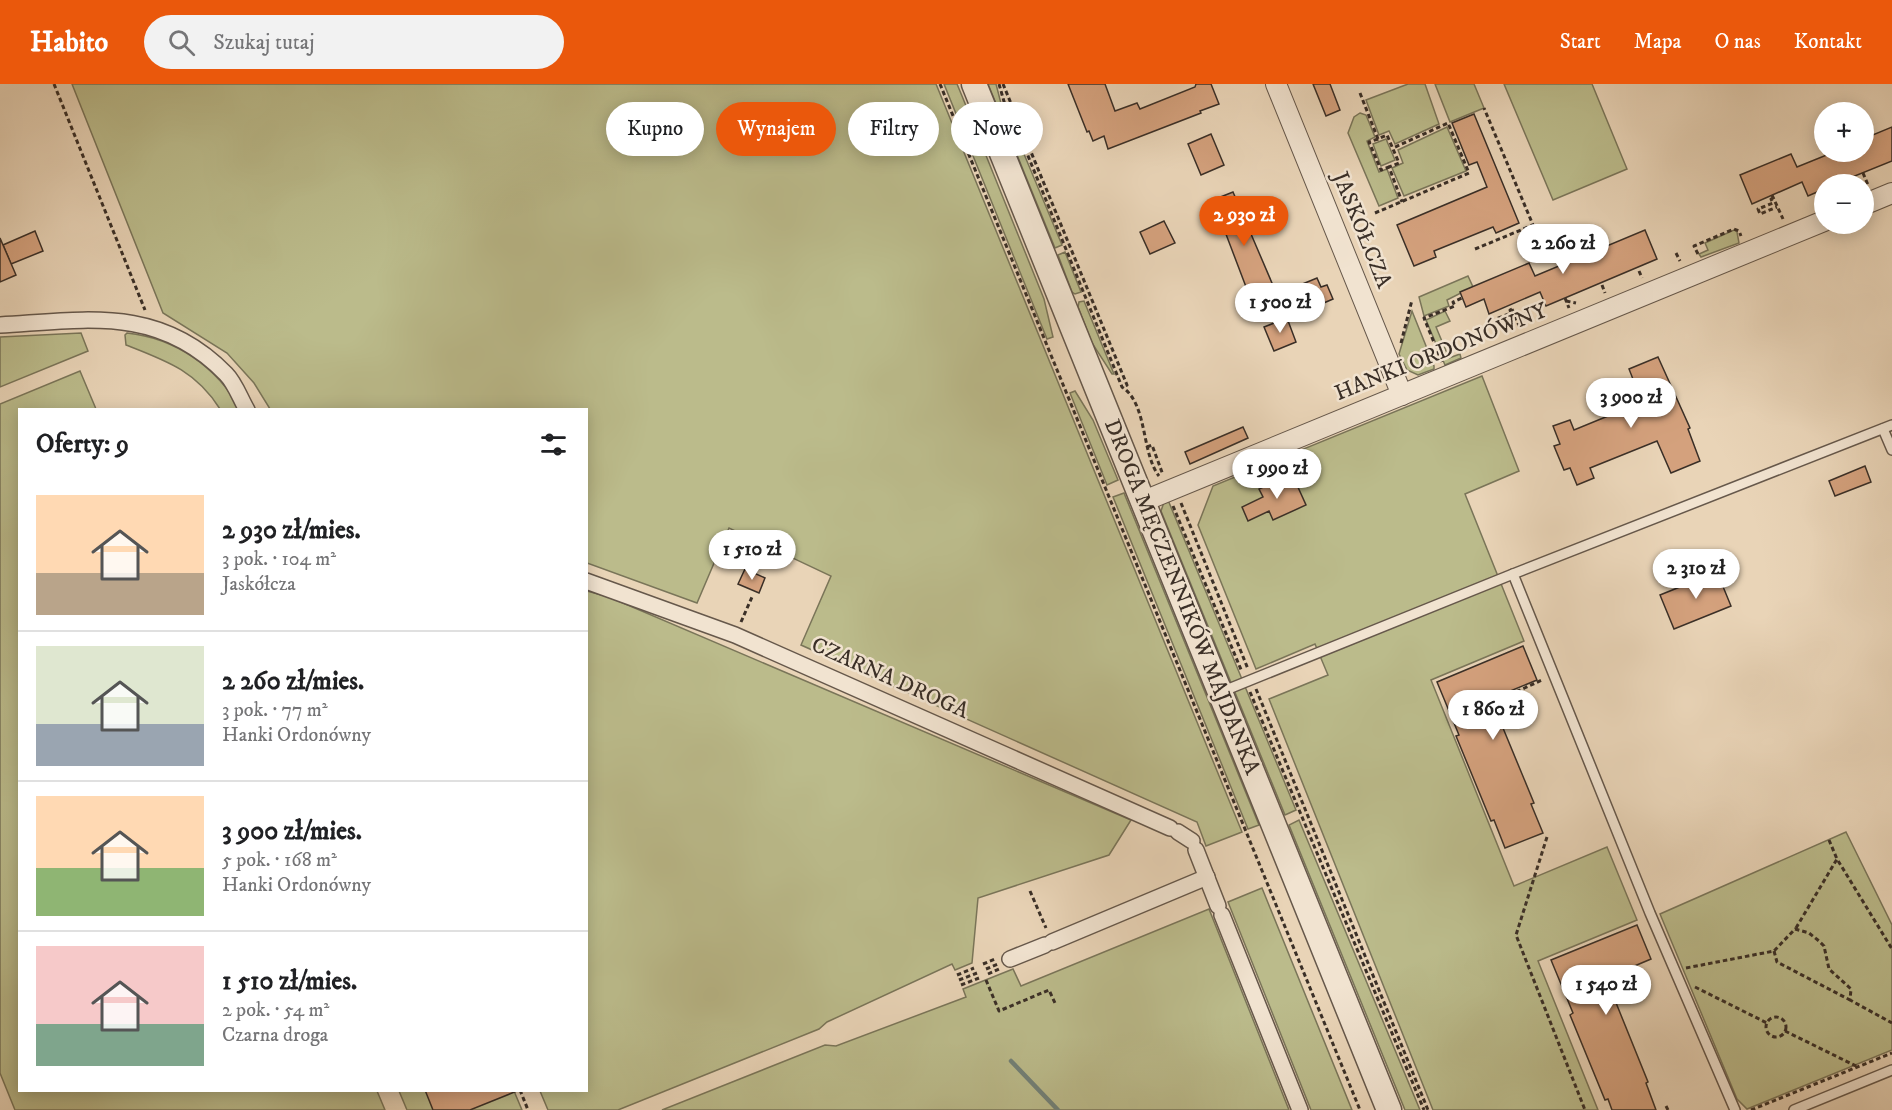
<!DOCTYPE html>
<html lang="pl">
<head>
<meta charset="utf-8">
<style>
  body { margin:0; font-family:"IM FELL DW Pica",serif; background:#f2f2f2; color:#202124; height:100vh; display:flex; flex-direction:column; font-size:22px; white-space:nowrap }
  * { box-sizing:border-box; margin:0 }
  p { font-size:20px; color:#757577 }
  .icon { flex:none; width:33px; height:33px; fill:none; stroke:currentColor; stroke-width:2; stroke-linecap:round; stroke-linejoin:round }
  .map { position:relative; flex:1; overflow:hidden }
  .panel { position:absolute; left:18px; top:324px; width:570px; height:684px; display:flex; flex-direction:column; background:#fff; border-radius:0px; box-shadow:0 3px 15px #0003 }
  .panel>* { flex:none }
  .banner { position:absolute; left:606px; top:18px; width:570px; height:54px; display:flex; gap:12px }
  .controls { position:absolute; left:1814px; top:18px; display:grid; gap:12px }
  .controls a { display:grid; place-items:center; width:60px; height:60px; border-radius:50%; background:#fff; box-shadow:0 3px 15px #0003; font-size:30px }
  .price { position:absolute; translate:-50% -51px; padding:0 14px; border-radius:21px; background:#fff; color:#222; font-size:20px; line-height:39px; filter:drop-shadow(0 2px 3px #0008) }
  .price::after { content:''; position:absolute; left:50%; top:36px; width:18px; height:14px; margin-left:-9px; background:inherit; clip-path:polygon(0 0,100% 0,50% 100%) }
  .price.on { background:#ea580c; color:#fff }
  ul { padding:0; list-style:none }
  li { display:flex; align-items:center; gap:18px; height:150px; padding:0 18px }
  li+li { border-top:2px solid #e0e0e0 }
  li span { display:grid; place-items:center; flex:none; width:168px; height:120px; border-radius:0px; color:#555 }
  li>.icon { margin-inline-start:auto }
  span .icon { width:72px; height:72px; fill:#fffc; stroke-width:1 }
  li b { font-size:26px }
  h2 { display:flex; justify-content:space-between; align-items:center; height:72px; padding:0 18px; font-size:26px }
  .chip { padding:0 21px; border-radius:27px; background:#fff; box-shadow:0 3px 15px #0003; font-size:21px; line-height:54px }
  .chip.on { background:#ea580c; color:#fff }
  header { display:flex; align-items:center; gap:36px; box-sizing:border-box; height:84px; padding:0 30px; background:#ea580c; color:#fff }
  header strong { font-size:28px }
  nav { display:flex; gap:33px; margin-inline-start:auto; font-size:21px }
  .search { width:420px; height:54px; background:#f2f2f2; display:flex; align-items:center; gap:15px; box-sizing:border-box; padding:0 21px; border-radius:33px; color:#757577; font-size:22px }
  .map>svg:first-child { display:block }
  .green { fill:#bbbb8b; stroke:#7a7559; stroke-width:1.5 }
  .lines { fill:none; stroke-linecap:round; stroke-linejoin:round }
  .stream { stroke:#728178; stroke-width:4.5 }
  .building { fill:#d4a17d; stroke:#3a2f27; stroke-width:1.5 }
  .service-casing { stroke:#66584b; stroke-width:12 }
  .pedestrian-casing { stroke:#66584b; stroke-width:18 }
  .minor-casing { stroke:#66584b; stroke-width:22 }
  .tertiary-casing { stroke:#66584b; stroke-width:27 }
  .path { stroke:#3a2f27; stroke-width:3; stroke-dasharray:4.5 3; stroke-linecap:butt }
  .service { stroke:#f1e3d0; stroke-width:9 }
  .pedestrian { stroke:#f1e3d0; stroke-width:15 }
  .minor { stroke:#f1e3d0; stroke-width:20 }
  .tertiary { stroke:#f1e3d0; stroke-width:24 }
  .labels { text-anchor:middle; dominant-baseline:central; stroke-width:5; stroke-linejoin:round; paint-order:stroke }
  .street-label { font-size:22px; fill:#3a2f27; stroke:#f1e3d0 }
</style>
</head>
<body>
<header>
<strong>Habito</strong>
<div class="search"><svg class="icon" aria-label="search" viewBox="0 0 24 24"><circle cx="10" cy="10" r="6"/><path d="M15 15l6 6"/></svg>Szukaj tutaj</div>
<nav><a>Start</a><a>Mapa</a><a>O nas</a><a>Kontakt</a></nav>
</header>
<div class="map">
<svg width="1892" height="1026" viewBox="0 0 1892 1026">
  <rect width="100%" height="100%" fill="#e9d4b7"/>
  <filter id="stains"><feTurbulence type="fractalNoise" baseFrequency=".00333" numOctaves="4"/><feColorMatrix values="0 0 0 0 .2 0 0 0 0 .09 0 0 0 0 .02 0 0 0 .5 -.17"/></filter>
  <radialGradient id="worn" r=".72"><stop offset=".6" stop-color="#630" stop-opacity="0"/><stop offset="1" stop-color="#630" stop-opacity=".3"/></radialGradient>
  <g class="green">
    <path d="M72,0H936L1242,748L1206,762L1197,738L801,561L831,492L729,444L697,519L587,479L586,326L270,325L254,299L227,269L163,229Z"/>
    <path d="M944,0H957L962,12L1044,215L1053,253L1047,255Z"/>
    <path d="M988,0H996L1006,39L1019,58L1062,161L1055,164Z"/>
    <path d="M1408,0H1425L1439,40L1395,60L1389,47L1379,51L1366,16Z"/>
    <path d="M1435,0H1474L1484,24L1450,38Z"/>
    <path d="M1504,0H1592L1627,85L1553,116Z"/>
    <path d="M1360,29L1366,31L1375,53L1367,57L1379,88L1387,85L1398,114L1379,122L1348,49L1354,33Z"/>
    <path d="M1447,43L1466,87L1404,112L1392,84L1403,79L1398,66Z"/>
    <path d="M1386,55L1395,76L1381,82L1373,60Z"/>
    <path d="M1734,146L1737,148L1739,159L1701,173L1699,170L1708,166L1705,159Z"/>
    <path d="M1065,168L1081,208L1075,210L1072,208L1058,171Z"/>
    <path d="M1468,192L1473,203L1447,216L1449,222L1424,232L1419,213Z"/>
    <path d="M1084,217L1114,290H1112L1092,259L1078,223L1079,218Z"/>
    <path d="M1412,227L1434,282V285L1418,291L1407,286L1399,270Z"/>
    <path d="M1445,227L1450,237L1436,243L1449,274L1460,270L1461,274L1445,281L1426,236Z"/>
    <path d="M81,249L88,267L0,303V253Z"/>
    <path d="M127,249C175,254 217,283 240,325H220C196,287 167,277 126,261L125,251Z"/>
    <path d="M80,287L96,325L20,326V1006L377,1007L385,1026H15L0,989V320Z"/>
    <path d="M1482,292L1519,387L1465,410L1524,557L1431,596L1514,802L1607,763L1637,836L1538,877L1598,1026H1433L1269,615L1328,591L1315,560L1256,585L1198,441L1213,402Z"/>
    <path d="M1075,307L1093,336L1118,396L1107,401L1070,309Z"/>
    <path d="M1124,409L1259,741L1248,745L1113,413Z"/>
    <path d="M1168,416L1296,726L1285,731L1161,427L1164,418Z"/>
    <path d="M587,507L609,513L1131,736L1109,771L978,814L972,879L955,886L952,880L827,938L819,945L618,1026H548L540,1007L586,1006Z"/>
    <path d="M1299,736L1420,1026H1405L1289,741Z"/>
    <path d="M1846,748L1892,841V966L1747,1025L1737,1015L1660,830Z"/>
    <path d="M1262,804L1352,1026H1311L1228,818Z"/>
    <path d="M1209,825L1289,1026H662L825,961L836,962L966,913L963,905L1013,885L1021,902Z"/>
    <path d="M399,1007H514L522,1026H407Z"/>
  </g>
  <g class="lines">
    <path class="stream" d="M1011,977L1058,1026"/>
  </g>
  <g class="building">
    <path d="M1068,0H1105L1115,27L1137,19L1140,25L1195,3L1196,0H1211L1219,20L1200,27L1201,29L1108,65L1104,52L1093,57L1089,47L1087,48Z"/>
    <path d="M1313,0H1330L1340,26L1326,32Z"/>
    <path d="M1474,30L1519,139L1496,149L1493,143L1434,167L1436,173L1414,182L1397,141L1487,103L1477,78L1469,81L1452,39Z"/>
    <path d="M1892,43V77L1835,100H1824V105L1808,112L1802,98L1752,120L1740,91L1791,70L1797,83L1834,68H1863V55Z"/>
    <path d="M1211,50L1224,81L1201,91L1188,60Z"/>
    <path d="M1233,108L1275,206L1251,216L1213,116Z"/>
    <path d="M1164,137L1175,159L1150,170L1140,148Z"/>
    <path d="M1645,146L1657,175L1546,222L1540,208L1489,230L1484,215L1466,223L1460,208L1529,179L1535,192Z"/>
    <path d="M35,147L43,167L11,180L3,161Z"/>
    <path d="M0,154L16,191L0,198Z"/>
    <path d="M1317,194L1321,203L1327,201L1333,215L1298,230L1288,206Z"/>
    <path d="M1287,234L1296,258L1274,267L1264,243Z"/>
    <path d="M1658,273L1690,344L1688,345L1700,377L1671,389L1657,357L1590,384L1594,394L1577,401L1570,384L1564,386L1554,362L1560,360L1553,342L1570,336L1574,346L1642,318L1629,285Z"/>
    <path d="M1243,343L1248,354L1190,380L1185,368Z"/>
    <path d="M1865,382L1871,398L1835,412L1829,397Z"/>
    <path d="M1292,390L1306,421L1273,436L1269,427L1248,437L1242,423L1263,413L1259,405Z"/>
    <path d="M745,485L765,494L759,509L738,500Z"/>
    <path d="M1717,488L1731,522L1674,545L1660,511Z"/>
    <path d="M1523,562L1537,596L1491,615L1534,719L1531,720L1543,749L1505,764L1494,736L1491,737L1456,652L1459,651L1437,598Z"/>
    <path d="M1637,841L1651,875L1606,894L1648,998L1646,999L1656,1026H1612L1608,1015L1605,1016L1570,931L1573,929L1551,876Z"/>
    <path d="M425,1006H517V1007L470,1026H433Z"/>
  </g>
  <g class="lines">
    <defs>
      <g id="service">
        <path d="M1883,345L1892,366"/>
        <path d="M1221,608L1513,490"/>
        <path d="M1735,1026L1650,829L1513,490L1892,341"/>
        <path d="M1794,1026L1892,986"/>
      </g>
      <g id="pedestrian">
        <path d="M0,241C86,236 159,221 226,290C235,299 240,314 247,326"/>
        <path d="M586,497L735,551L1170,744"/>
        <path d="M1178,748L1192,757"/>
        <path d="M1196,766L1218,822"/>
        <path d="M1222,831L1300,1026"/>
        <path d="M1052,858L1207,793"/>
        <path d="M1010,875L1045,861"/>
      </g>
      <g id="minor">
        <path d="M1276,0L1402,311"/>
        <path d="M1863,121L1892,109"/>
        <path d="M1144,417L1824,137"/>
      </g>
      <path id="tertiary" d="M974,0L1389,1026"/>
    </defs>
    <use href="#service" class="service-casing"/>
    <use href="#pedestrian" class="pedestrian-casing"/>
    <use href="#minor" class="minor-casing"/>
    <use href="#tertiary" class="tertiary-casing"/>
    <g class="path">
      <path d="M54,0L145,226"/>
      <path d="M940,0L1360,1026"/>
      <path d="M999,0L1005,21"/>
      <path d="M1003,0L1127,301L1121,303"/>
      <path d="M1360,9L1378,55L1387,51L1399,79L1389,83L1402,118"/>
      <path d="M1017,52L1024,62L1122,303C1148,320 1141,369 1159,392"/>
      <path d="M1378,55L1369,58L1381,86L1389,83"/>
      <path d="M1863,89L1868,101"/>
      <path d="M1772,111L1783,135"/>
      <path d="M1773,114L1771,115L1773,119L1758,125L1760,130L1777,123"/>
      <path d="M1375,129L1469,89L1448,39L1393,64"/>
      <path d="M1475,165L1533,141L1484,24"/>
      <path d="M1676,169L1680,177"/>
      <path d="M1698,170L1694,162L1734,145L1739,147L1741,152"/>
      <path d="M1639,187L1642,194"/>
      <path d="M1602,201L1605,209"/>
      <path d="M1565,214L1569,224"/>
      <path d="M1566,217L1576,219"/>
      <path d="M1512,225L1510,226L1511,229L1496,235L1498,240L1515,233"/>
      <path d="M1512,225L1520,244"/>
      <path d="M1401,259L1412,216"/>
      <path d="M1442,278L1424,234L1455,222L1453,218L1462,214"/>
      <path d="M1147,363L1152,361L1163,391"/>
      <path d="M1181,419L1248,585"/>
      <path d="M1173,422L1242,588"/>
      <path d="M741,538L752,513"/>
      <path d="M1256,605L1428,1026"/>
      <path d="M1250,608L1424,1026"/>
      <path d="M1496,617L1542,596"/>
      <path d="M1547,753L1516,851L1585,1026"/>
      <path d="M1829,756L1837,775"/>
      <path d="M1030,807L1046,844"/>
      <path d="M1796,844L1837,775L1892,865"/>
      <path d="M1774,867L1777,878L1850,916"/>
      <path d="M983,880L995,875"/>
      <path d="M1686,884L1774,867L1795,845L1809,849L1819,857L1824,862L1829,885L1851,905L1850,916L1892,939"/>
      <path d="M986,885L998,880"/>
      <path d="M988,890L999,885"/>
      <path d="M957,891L974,884"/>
      <path d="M959,896L977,889"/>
      <path d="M986,896L999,927L1049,906L1055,919"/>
      <path d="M961,901L979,894"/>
      <path d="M1695,903L1767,939"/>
      <circle cx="1776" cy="943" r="10"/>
      <path d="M1785,947L1858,983"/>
      <path d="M520,1006L528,1026"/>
      <path d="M1666,1022L1668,1026"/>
      <path d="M1751,1026L1892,969"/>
    </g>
    <use href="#service" class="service"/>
    <use href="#pedestrian" class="pedestrian"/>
    <use href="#minor" class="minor"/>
    <use href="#tertiary" class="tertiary"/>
  </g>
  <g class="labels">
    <g class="street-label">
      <text transform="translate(1362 146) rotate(68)">JASKÓŁCZA</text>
      <text transform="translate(1441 268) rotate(-22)">HANKI ORDONÓWNY</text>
      <text transform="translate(1182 513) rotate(68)">DROGA MĘCZENNIKÓW MAJDANKA</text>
      <text transform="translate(890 594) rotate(24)">CZARNA DROGA</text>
    </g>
  </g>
  <rect width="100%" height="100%" filter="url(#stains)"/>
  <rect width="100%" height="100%" fill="url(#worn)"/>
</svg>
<div class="controls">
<a>+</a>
<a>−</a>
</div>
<b class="price on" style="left:1244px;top:163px">2 930 zł</b>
<b class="price" style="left:1563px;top:191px">2 260 zł</b>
<b class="price" style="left:1280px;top:250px">1 500 zł</b>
<b class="price" style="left:1631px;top:345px">3 900 zł</b>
<b class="price" style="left:1277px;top:416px">1 990 zł</b>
<b class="price" style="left:752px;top:497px">1 510 zł</b>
<b class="price" style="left:1696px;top:516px">2 310 zł</b>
<b class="price" style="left:1493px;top:657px">1 860 zł</b>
<b class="price" style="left:1606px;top:932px">1 540 zł</b>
<div class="banner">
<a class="chip">Kupno</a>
<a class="chip on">Wynajem</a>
<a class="chip">Filtry</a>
<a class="chip">Nowe</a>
</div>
<section class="panel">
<h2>Oferty: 9<svg class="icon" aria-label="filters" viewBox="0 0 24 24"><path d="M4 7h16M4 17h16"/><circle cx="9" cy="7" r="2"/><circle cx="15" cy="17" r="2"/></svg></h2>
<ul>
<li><span style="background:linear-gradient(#ffd9b3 65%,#b9a48a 0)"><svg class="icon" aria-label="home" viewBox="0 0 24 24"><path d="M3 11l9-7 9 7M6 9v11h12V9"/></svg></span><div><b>2 930 zł/mies.</b><p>3 pok. · 104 m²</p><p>Jaskółcza</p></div></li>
<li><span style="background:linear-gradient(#dfe7d0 65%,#9aa5b1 0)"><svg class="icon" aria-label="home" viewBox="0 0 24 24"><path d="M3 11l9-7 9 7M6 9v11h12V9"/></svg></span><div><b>2 260 zł/mies.</b><p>3 pok. · 77 m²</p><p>Hanki Ordonówny</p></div></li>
<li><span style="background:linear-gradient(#ffd9b3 60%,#8fb573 0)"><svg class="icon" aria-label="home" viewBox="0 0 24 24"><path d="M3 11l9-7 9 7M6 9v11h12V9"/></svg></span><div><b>3 900 zł/mies.</b><p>5 pok. · 168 m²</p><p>Hanki Ordonówny</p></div></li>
<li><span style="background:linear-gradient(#f6c9c9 65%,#7fa58c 0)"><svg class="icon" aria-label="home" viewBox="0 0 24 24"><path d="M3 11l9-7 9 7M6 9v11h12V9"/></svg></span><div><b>1 510 zł/mies.</b><p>2 pok. · 54 m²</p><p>Czarna droga</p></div></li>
</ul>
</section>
</div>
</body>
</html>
